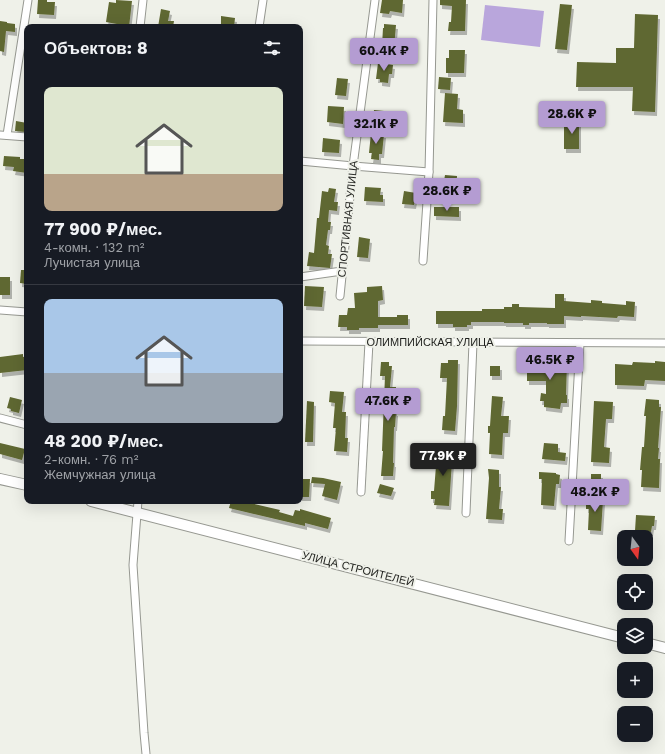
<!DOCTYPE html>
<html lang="ru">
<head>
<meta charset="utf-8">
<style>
  body { margin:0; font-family:"Work Sans",sans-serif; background:#20242c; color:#f1f3f6; height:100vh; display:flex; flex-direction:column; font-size:15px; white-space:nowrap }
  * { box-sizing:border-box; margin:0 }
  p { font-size:13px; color:#9ea1a6 }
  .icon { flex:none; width:22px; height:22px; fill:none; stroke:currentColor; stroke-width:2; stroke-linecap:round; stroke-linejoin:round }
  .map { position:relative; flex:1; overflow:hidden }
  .sheet { position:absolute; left:24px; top:24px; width:279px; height:480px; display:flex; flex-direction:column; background:#171b24; border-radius:8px; box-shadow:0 4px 16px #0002 }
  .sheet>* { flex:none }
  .needle { width:26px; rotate:165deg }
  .tools { position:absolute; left:617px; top:530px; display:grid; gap:8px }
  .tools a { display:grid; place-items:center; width:36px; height:36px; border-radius:8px; background:#171b24; box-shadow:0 4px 16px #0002; font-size:20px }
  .price { position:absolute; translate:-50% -34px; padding:0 9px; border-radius:4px; background:#b49cd2; color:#111; font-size:13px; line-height:26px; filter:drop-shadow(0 1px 2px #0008) }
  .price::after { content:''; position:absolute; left:50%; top:24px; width:12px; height:9px; margin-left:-6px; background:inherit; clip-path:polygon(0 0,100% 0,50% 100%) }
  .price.selected { background:#222; color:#fff }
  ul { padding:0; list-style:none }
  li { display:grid; align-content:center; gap:8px; height:212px; padding:0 20px }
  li+li { border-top:1px solid #363941 }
  li span { display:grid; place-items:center; height:124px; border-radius:8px; color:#555 }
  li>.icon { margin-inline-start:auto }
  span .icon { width:72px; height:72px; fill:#fffc; stroke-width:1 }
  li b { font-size:17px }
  h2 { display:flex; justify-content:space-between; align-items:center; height:48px; padding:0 20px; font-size:17px }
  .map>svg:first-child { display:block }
  .water { fill:#b9a6dc }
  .building { fill:#5f6730; filter:url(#shadow) }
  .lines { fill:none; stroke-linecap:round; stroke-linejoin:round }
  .minor-casing { stroke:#969891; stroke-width:9 }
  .secondary-casing { stroke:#969891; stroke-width:12 }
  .minor { stroke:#fff; stroke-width:7 }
  .secondary { stroke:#fff; stroke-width:10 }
  .labels { text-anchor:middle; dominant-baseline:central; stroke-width:4; stroke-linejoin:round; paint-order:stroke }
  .street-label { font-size:11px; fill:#1f201d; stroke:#eff1e9 }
</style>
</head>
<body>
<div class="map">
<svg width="665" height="754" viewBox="0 0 665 754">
  <defs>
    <filter id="shadow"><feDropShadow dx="2" dy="4" stdDeviation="0" flood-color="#0004"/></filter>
  </defs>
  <rect width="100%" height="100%" fill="#eff1e9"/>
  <path class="water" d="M485,5L544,11L540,47L481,40Z"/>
  <g class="building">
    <path d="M38,0H47V2H55L54,15L37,14Z"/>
    <path d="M116,0L132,1L129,27H117V24L106,22L109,2L116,3Z"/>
    <path d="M382,0H403L402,13L390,11L389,14L380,13Z"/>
    <path d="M440,0H466L465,31H448L449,22H451L452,6L440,5Z"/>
    <path d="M560,4L572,5L567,50L555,49Z"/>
    <path d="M161,9L170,11L168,21H174L173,27H158Z"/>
    <path d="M635,14L658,15L655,112L632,111L633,87H576L577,62L616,63V48H634Z"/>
    <path d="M221,16L235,18L234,27H225V24H221Z"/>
    <path d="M0,21L7,22V23L15,24V32L6,31L4,52L0,51Z"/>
    <path d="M384,24L396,25L394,47L382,46L383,28H384Z"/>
    <path d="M449,50H465L464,73H446V58H449Z"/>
    <path d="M378,63L393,65L392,74H389L388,83L380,82V79H376Z"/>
    <path d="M439,77L451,78L450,90L438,89Z"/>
    <path d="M337,78L348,79L346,96L335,95Z"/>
    <path d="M445,93L458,94L457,109L463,110V123L443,122Z"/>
    <path d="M328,106L344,107L343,124L327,122Z"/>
    <path d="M374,110L384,111L383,121L373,120Z"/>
    <path d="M16,121L27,123L26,132L15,131Z"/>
    <rect x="564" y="121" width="15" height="28"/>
    <path d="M371,133L384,134L382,154H379V160L371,159L372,153H369Z"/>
    <path d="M323,138L340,140L339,153L322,152Z"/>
    <path d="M4,156L20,157V159H27V173L13,171L14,167L3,166Z"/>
    <path d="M445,175L457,176L456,194L441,193L442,181H444Z"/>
    <path d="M365,187L381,188L380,195H383V202L364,201Z"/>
    <path d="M329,188L336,189L334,202H338L337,211L329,210L328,222H331L330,230H328L326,245L329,246L328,254H332L330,268L307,266L309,252L314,253L317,218H319L322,191L328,192Z"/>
    <path d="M404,191L416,193L414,205L402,204Z"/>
    <path d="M434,207H459V217L434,216Z"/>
    <path d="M359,237L370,239L368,258L357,257Z"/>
    <path d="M21,270H27V284L20,283Z"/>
    <rect x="0" y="277" width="10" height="18"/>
    <path d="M305,286L324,287L322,307L304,306Z"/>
    <path d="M382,286L383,300L378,301V317H397V315H408V325H378V328H359V330H347V327H338L339,315H347L348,308H355L354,293L367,292V287Z"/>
    <path d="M555,294H564V301L591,303V300L602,301V303L626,305V301L635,302L634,317L618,316L617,318L581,316V317L564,316V324H547V323H529V325H523V323H504V322H471V325H467V327H453V324H436V311H482V309H504V307H512V304H519V307L555,308Z"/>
    <path d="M23,354V357L26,356L27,370L0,373V357Z"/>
    <path d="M537,358H546V360L567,361L566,395H567V403H561L560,409L544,407V401H540L541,393L546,394V381H527V363H537Z"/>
    <path d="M448,360H458L457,406L455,431L442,430L443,416H445L447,378H440L441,363H448Z"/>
    <path d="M655,361L665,362V381L645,380L644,386L615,385V364L632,365L633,362L655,363Z"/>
    <path d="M381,362H389V366H392L390,387H396L395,412H396L395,427H394L393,463H394L393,476H381L383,451H382L385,376H380Z"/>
    <rect x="490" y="366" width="10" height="10"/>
    <path d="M330,391L344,392L342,412H346L345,438H348L347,452L334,451L336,428H333L335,403L329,402Z"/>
    <path d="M492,396L503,397L501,416H509L508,433H503L502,455L489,454L490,433H488V426H490Z"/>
    <path d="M10,397L22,400L19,413L11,411V409L7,408Z"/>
    <path d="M646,399L659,400V407H661L658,448H659L658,459H660L659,488L641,487L642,470H640L642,447H644L646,416H644Z"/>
    <path d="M307,401L314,402L313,442H305Z"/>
    <path d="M594,401L613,402L612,419H606L604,447L610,448L609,463L591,462Z"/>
    <path d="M0,443L25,449L22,460L0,454Z"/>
    <path d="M544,443L558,444V452L566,453L565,461L542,459Z"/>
    <path d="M441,445L453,446L449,506L434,505L435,499H431V491H434L436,466H439Z"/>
    <path d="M488,469L499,470V487H501L499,509H503L502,520L486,519L489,478Z"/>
    <path d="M539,472L556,473V474L560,475L559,484H556L554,506L541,505L542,479H539Z"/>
    <rect x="591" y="474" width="10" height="11"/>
    <path d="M312,477L323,478L341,482L337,500L322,496L325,484L311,483Z"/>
    <path d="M302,479H310L309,497H300V489H302Z"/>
    <path d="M380,484L394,488L391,496L377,493Z"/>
    <path d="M586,497L601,498V500H603L601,531L588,530L589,509H586Z"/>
    <path d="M231,501H242L280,510L279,512L293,516L295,510L300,511V509L331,518L328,529L305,523V526L229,508Z"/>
    <path d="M636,515L655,516L654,526H652L651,532L635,531Z"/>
  </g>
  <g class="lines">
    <defs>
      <g id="minor">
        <path d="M140,27L143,0"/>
        <path d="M259,27L263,0"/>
        <path d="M0,135L27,137"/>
        <path d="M7,135L28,0"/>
        <path d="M300,161L353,166L429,172"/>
        <path d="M423,261L429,172L433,0"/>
        <path d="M300,277L342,271"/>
        <path d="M340,296L353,166L375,0"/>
        <path d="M0,310L27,312"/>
        <path d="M300,341L665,343"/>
        <path d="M0,418L27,425"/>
        <path d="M361,492L369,342"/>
        <path d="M138,501L133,565L144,733L146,754"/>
        <path d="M466,513L473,343"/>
        <path d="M569,541L580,343"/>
      </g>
      <g id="secondary">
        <path d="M0,479L27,485"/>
        <path d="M91,501L624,638"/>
        <path d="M646,643L665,648"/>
      </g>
    </defs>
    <use href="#minor" class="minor-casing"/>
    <use href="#secondary" class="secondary-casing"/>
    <use href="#minor" class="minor"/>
    <use href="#secondary" class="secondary"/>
  </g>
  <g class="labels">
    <g class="street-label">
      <text transform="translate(348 219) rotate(-84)">СПОРТИВНАЯ УЛИЦА</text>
      <text x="430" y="342">ОЛИМПИЙСКАЯ УЛИЦА</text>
      <text transform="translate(358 569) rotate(14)">УЛИЦА СТРОИТЕЛЕЙ</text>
    </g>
  </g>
</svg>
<div class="tools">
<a><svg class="needle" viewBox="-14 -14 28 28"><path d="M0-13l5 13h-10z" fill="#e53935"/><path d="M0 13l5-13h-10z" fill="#9ea1a6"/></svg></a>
<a><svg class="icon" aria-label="locate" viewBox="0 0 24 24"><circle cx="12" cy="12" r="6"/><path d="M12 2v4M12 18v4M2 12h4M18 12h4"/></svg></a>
<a><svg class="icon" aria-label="layers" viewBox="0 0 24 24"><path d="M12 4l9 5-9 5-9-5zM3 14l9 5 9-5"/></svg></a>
<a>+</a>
<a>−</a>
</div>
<b class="price" style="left:384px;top:72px">60.4K ₽</b>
<b class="price" style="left:572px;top:135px">28.6K ₽</b>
<b class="price" style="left:376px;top:145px">32.1K ₽</b>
<b class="price" style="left:447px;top:212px">28.6K ₽</b>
<b class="price" style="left:550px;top:381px">46.5K ₽</b>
<b class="price" style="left:388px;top:422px">47.6K ₽</b>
<b class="price selected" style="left:443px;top:477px">77.9K ₽</b>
<b class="price" style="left:595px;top:513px">48.2K ₽</b>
<section class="sheet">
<h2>Объектов: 8<svg class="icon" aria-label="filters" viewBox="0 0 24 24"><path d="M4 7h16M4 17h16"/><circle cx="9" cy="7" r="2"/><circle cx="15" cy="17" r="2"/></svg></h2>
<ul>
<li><span style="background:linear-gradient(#dfe7d0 70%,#b9a48a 0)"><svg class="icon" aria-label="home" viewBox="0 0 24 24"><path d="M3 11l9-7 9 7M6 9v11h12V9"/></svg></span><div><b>77 900 ₽/мес.</b><p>4-комн. · 132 m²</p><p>Лучистая улица</p></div></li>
<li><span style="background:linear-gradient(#a9c7e8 60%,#9aa5b1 0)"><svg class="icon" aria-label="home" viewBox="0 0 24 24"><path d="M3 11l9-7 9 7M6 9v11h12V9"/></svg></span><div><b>48 200 ₽/мес.</b><p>2-комн. · 76 m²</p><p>Жемчужная улица</p></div></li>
</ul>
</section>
</div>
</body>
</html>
